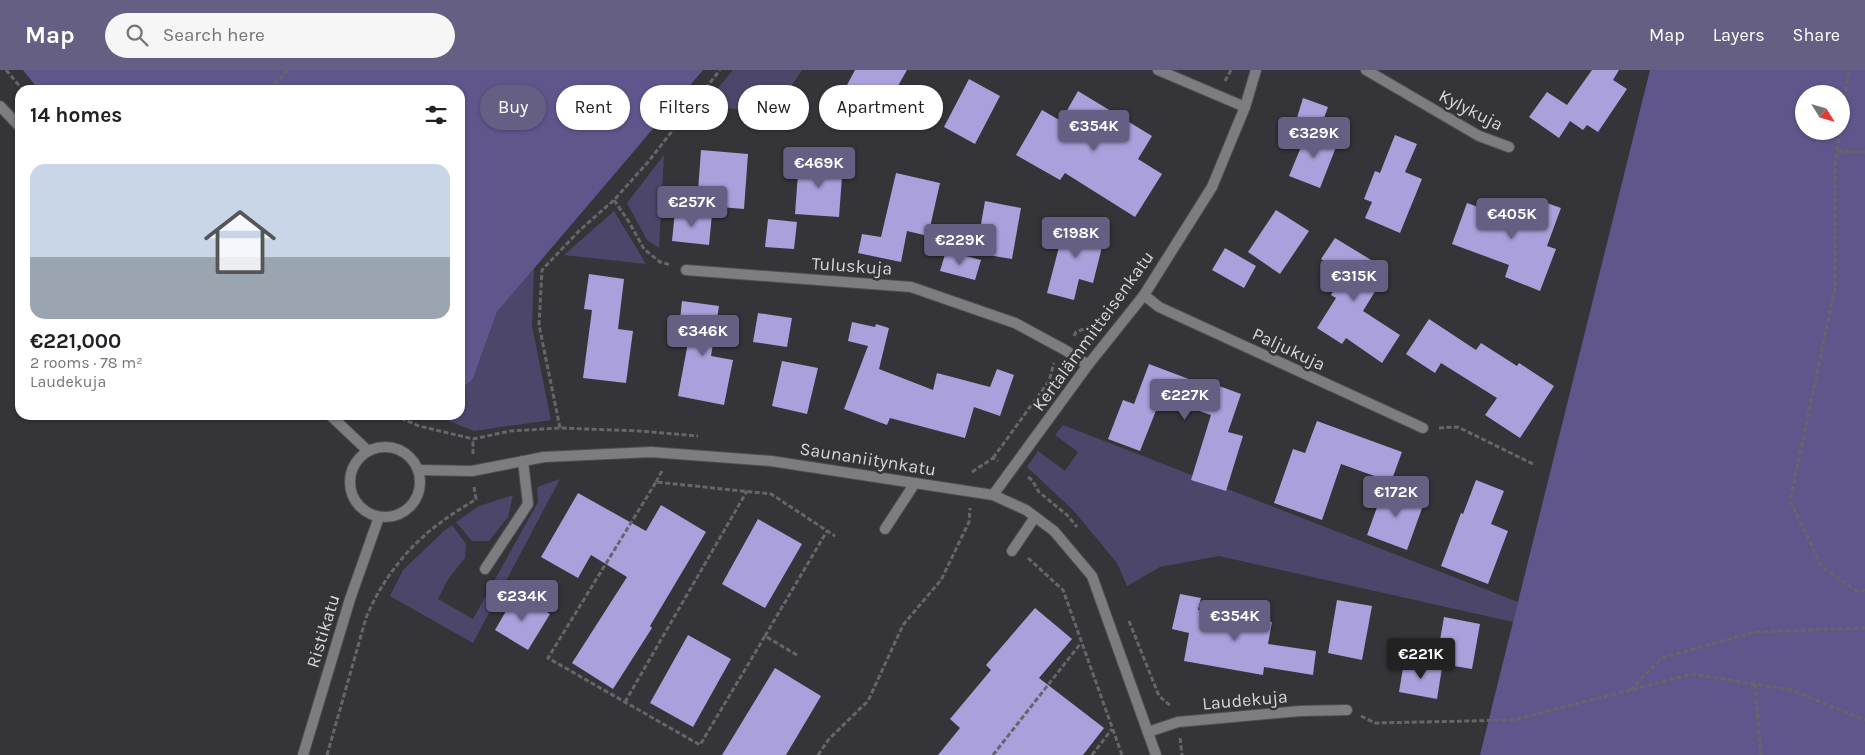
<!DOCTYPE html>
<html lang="en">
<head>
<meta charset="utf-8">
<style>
  body { margin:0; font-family:Karla,sans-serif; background:#f6f6f6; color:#202124; height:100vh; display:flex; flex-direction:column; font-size:19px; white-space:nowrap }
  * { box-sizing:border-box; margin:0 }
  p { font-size:16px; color:#757577 }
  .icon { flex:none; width:28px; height:28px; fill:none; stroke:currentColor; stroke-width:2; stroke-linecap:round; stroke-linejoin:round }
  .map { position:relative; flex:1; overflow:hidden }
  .side { position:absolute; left:15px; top:15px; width:450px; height:335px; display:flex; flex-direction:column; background:#fff; border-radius:15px; box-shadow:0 1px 4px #0004 }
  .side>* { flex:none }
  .guide { position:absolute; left:480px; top:15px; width:475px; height:45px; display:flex; gap:10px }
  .needle { width:32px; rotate:127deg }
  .controls { position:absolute; left:1795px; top:15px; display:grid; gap:10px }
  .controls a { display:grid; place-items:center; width:55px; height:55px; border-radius:50%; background:#fff; box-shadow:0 1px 4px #0004; font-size:25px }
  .price { position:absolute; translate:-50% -42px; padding:0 11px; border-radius:5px; background:#645f83; color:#fff; font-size:16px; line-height:32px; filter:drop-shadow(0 1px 2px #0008) }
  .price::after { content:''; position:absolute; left:50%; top:30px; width:15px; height:11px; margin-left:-8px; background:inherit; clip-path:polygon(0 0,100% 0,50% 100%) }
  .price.selected { background:#222; color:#fff }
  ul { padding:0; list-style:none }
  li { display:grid; align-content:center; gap:10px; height:265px; padding:0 15px }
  li span { display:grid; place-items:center; height:155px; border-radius:15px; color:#555 }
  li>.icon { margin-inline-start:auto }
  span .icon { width:90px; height:90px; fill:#fffc; stroke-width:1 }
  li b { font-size:21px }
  h2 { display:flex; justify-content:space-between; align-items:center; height:60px; padding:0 15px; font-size:21px }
  .tag { padding:0 18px; border-radius:22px; background:#fff; box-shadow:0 1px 4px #0004; font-size:18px; line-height:45px }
  .tag.selected { background:#645f83; color:#fff }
  header { display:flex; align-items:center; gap:30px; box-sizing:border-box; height:70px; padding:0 25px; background:#645f83; color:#fff }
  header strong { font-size:24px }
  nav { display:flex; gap:28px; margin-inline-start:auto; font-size:18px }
  .search { width:350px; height:45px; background:#f6f6f6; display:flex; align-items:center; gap:12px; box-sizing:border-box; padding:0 18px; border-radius:28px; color:#757577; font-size:19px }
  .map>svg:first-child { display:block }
  .green { fill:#4c466a }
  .forest { fill:#61568c; fill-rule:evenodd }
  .building { fill:#aaa0db }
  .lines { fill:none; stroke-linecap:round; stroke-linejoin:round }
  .lane-casing { stroke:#505053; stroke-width:12 }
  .street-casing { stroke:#505053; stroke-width:12 }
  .path { stroke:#666669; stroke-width:3; stroke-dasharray:5 2.5; stroke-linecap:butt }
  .lane { stroke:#7d7c80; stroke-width:10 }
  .street { stroke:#7d7c80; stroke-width:10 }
  .labels { text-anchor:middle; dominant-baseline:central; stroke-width:5; stroke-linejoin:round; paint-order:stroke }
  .street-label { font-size:18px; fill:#d6d6d8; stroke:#353438 }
</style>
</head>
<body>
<header>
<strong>Map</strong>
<div class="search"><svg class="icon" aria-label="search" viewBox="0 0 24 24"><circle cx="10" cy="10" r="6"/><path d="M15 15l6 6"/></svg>Search here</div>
<nav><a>Map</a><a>Layers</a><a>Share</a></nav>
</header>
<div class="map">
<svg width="1865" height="685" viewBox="0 0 1865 685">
  <rect width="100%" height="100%" fill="#353438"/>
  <g class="green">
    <path d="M733,0H802L773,44L704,35Z"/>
    <path d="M664,85L659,178L647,170L627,133Z"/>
    <path d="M614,141L646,194L564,185Z"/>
    <path d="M534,198L532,256L551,350L474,361L434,345H460V320L473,309L497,242Z"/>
    <path d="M1063,355L1518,532L1513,552L1219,486L1160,497L1127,516L1117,493L1073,440L1027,397L1038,381L1065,401L1078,382L1055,365Z"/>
    <path d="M560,409L473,573L390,526L403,500L444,461L452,455L466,474L465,488L448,509L438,529L473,549L538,432L537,417Z"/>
    <path d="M513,425L508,447L489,471H472L456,452L479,436Z"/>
  </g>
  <g class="forest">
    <path d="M23,0H703L497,242L473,309L460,320V20H39Z"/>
    <path d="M1650,0H1865V685H1480ZM1804,24H1841V61H1804Z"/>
  </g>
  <g class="building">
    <path d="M855,0H907L886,37L847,15Z"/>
    <path d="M1592,0H1619L1613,10L1627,19L1598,62L1587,55L1583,60L1570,51L1559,68L1529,47L1547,22L1567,35Z"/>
    <path d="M969,9L1000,26L975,74L944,57Z"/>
    <path d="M1078,21L1152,66L1138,89L1162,104L1135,147L1065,103L1060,110L1016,85L1042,40L1061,51Z"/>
    <path d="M1303,28L1328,37L1320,59L1296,51Z"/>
    <path d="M1308,60L1338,72L1320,118L1289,106Z"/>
    <path d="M1395,65L1417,74L1405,102L1422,109L1400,163L1365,148L1372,132L1364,129L1375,101L1380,103Z"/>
    <path d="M701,80L748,84L744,139L697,135Z"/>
    <path d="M799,90L843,93L839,147L795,144Z"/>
    <path d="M896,103L940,113L928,166L907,161L901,192L858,183L862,164L881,167Z"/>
    <path d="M1533,128L1561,138L1547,176L1556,179L1540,221L1505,207L1509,195L1452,174L1467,133L1524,153Z"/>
    <path d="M985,131L1021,138L1012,189L976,183Z"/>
    <path d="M1276,140L1309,161L1280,204L1248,182Z"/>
    <path d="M675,141L712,144L709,175L672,171Z"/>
    <path d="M768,149L797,152L794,179L765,177Z"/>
    <path d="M1066,150L1106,161L1093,213L1079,209L1074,230L1047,223Z"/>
    <path d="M1335,168L1381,196L1368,215L1376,220L1363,241L1400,265L1382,293L1346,268L1342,274L1317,258L1336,228L1331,225L1335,218L1323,210L1332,196L1321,189Z"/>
    <path d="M1225,178L1256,196L1244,218L1212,200Z"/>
    <path d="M946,181L981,190L975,210L940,201Z"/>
    <path d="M589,204L624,209L618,259L633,261L626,313L583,308L592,240L584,239Z"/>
    <path d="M682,231L719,236L711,286L733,290L724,335L678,326L692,251L680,250Z"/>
    <path d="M758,243L792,248L787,277L753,272Z"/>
    <path d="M1429,249L1476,280L1481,273L1517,296L1519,293L1554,316L1520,368L1485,345L1497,328L1441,293L1435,303L1406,284Z"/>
    <path d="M852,252L875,257L876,254L889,258L879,299L933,320L937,303L990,317L997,299L1014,305L1000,346L974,337L965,368L890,348L887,355L844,339L868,276L848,271Z"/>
    <path d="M782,291L818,298L807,344L772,336Z"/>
    <path d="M1149,294L1202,314L1203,310L1241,324L1228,362L1243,366L1226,421L1191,410L1211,345L1161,328L1140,381L1108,369L1123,330L1134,334Z"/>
    <path d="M1317,351L1402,382L1391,412L1341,394L1322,450L1274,433L1293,379L1305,383Z"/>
    <path d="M1476,410L1504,421L1491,454L1508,461L1488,514L1441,496L1461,443L1463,444Z"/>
    <path d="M1385,415L1425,430L1407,480L1367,465Z"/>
    <path d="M578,423L646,461L661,435L706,462L650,556L652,558L613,619L572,593L627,507L591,485L578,508L541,487Z"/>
    <path d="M758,449L802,474L765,538L722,514Z"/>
    <path d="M516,524L550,544L528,580L495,560Z"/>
    <path d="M1180,524L1201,528L1198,540L1272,552L1268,574L1316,581L1313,605L1264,597L1263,605L1184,591L1189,563L1172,559Z"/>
    <path d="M1337,530L1372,536L1362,590L1328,583Z"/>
    <path d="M1035,538L1072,569L1039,608L1104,658L1083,685H938L960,658L950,649L991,600L986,595Z"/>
    <path d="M1444,547L1480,554L1472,599L1436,593Z"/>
    <path d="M688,565L731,589L693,657L650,633Z"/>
    <path d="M1404,592L1442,598L1437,629L1399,622Z"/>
    <path d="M775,598L821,626L786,685H722Z"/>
  </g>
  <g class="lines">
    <defs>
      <g id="lane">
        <path d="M885,459L915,413"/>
        <path d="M1012,481L1035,447"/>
        <path d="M485,499L528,434L523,391"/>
      </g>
      <g id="street">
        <path d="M1158,0L1245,37"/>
        <path d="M1366,0L1479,66L1509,77"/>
        <path d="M0,36L20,57"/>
        <path d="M686,200L911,217L1015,253L1065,280L1088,295"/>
        <path d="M1144,225L1159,237L1423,358"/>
        <path d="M330,345L368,381"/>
        <circle cx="385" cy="412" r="35"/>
        <path d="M419,400L472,401L544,387L651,382L771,391L993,425L1026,440L1054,461L1092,506L1156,685"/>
        <path d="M993,425L1088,295L1144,225L1212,117L1245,37L1256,0"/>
        <path d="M1148,662L1178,652L1300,641L1347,640"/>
        <path d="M303,685L350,529L379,447"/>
      </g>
    </defs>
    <use href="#lane" class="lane-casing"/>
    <use href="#street" class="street-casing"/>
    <g class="path">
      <path d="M6,0L23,20"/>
      <path d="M1225,11L1231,0"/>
      <path d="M269,20L288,0"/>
      <path d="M1841,51L1849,0"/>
      <path d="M1840,61L1835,95V218L1790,431L1822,497L1857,521L1865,520"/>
      <path d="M1837,81L1865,82"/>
      <path d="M614,130L629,152L644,179L660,192L671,195"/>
      <path d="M1103,245L1134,204"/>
      <path d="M1074,266L1076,262L1096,254L1097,252"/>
      <path d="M394,345L419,356L473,369L510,361L560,358L640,361L698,366"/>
      <path d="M560,358L539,255L542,200L580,160L614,130L648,92L720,0"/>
      <path d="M1439,358L1458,357L1533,394"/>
      <path d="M473,384V369"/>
      <path d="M993,388L1049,311L1054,293"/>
      <path d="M972,402L993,388L998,391"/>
      <path d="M1028,407L1032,410L1039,422L1067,445L1077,457"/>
      <path d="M656,412L663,399"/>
      <path d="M1028,488L1063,520L1122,685"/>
      <path d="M1129,551L1159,626L1171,636"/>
      <path d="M765,566L827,461"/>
      <path d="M797,585L765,566L700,675L548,588L656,412L771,424L835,466"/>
      <path d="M1755,614L1761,685"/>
      <path d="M1630,620L1662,588L1755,562L1865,558"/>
      <path d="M625,632L747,421"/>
      <path d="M1361,646L1375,653L1514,650L1692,604L1791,620L1865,650"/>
      <path d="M1180,668L1182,685"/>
      <path d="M327,685L366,548C381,511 408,476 440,453C451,444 464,437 476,429L474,417"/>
      <path d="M818,685L829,669L868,631L903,555L941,510L969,452L970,438"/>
      <path d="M993,685L1081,573"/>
      <path d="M1092,685L1112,659"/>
    </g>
    <use href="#lane" class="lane"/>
    <use href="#street" class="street"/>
  </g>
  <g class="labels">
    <g class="street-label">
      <text transform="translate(1471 40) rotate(27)">Kylykuja</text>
      <text transform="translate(852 196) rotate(4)">Tuluskuja</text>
      <text transform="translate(1093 261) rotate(-54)">Kertalämmitteisenkatu</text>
      <text transform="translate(1289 279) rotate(25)">Paljukuja</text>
      <text transform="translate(868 389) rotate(9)">Saunaniitynkatu</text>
      <text transform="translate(323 561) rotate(-73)">Ristikatu</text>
      <text transform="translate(1245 630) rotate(-5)">Laudekuja</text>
    </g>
  </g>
</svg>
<div class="controls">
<a><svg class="needle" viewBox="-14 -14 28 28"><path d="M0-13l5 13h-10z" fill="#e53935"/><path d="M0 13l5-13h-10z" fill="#757577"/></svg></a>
</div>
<b class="price" style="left:1094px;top:82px">€354K</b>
<b class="price" style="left:1314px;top:89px">€329K</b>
<b class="price" style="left:819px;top:119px">€469K</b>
<b class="price" style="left:692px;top:158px">€257K</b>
<b class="price" style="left:1512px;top:170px">€405K</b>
<b class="price" style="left:1076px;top:189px">€198K</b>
<b class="price" style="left:960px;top:196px">€229K</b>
<b class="price" style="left:1354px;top:232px">€315K</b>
<b class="price" style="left:703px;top:287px">€346K</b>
<b class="price" style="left:1185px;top:351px">€227K</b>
<b class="price" style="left:1396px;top:448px">€172K</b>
<b class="price" style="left:522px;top:552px">€234K</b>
<b class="price" style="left:1235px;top:572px">€354K</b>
<b class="price selected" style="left:1421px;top:610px">€221K</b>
<div class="guide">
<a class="tag selected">Buy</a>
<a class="tag">Rent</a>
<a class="tag">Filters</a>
<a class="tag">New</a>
<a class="tag">Apartment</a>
</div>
<section class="side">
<h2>14 homes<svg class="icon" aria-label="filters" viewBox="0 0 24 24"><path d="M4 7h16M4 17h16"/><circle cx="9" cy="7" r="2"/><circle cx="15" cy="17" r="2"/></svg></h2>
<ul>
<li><span style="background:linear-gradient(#c9d6e8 60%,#9aa5b1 0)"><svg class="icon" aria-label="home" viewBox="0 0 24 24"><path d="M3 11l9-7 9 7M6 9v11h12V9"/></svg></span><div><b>€221,000</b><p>2 rooms · 78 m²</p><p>Laudekuja</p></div></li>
</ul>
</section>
</div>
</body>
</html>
